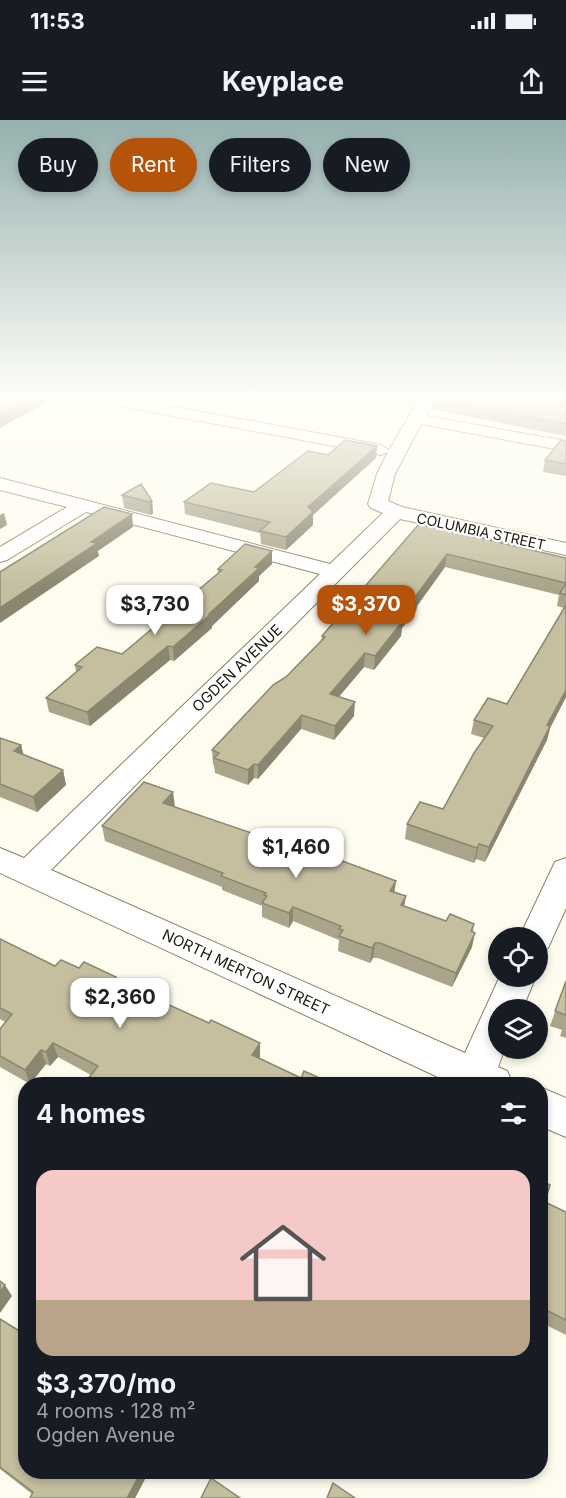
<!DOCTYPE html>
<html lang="en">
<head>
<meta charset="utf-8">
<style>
  body { margin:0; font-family:Inter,sans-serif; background:#20242c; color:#f1f3f6; height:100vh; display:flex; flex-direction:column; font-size:22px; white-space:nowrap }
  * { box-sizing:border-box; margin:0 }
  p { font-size:20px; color:#9ea1a6 }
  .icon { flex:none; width:33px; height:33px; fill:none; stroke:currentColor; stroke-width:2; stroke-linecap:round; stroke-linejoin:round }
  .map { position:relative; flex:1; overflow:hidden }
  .sheet { position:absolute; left:18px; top:957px; width:530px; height:402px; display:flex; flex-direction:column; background:#171b24; border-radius:24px; box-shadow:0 3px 9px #0003 }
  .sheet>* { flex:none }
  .guide { position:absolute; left:18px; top:18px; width:531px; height:54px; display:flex; gap:12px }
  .controls { position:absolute; left:488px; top:807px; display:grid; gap:12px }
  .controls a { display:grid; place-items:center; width:60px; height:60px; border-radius:50%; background:#171b24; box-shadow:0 3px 9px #0003; font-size:30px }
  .price { position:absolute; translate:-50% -51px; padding:0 14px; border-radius:12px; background:#fff; color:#222; font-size:20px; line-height:39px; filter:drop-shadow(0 2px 3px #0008) }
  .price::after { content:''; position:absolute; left:50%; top:36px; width:18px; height:14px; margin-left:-9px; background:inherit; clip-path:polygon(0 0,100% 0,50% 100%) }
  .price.on { background:#b45309; color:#fff }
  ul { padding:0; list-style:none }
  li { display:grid; align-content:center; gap:12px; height:318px; padding:0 18px }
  li span { display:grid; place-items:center; height:186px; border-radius:18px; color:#555 }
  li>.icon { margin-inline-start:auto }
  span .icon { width:108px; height:108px; fill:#fffc; stroke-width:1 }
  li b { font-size:26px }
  h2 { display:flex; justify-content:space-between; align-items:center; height:72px; padding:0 18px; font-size:26px }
  .tag { padding:0 21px; border-radius:27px; background:#171b24; box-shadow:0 3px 9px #0003; font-size:21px; line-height:54px }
  .tag.on { background:#b45309; color:#fff }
  .status { display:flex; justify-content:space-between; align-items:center; height:42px; padding:0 30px; background:#171b24; direction:ltr }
  .status svg { height:16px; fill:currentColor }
  header { display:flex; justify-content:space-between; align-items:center; height:78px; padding:0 18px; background:#171b24; font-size:27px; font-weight:700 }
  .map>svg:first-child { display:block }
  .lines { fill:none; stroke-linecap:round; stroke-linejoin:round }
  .minor-casing { stroke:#888366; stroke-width:2 }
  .minor { fill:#fff; fill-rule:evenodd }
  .wall { fill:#a9a48a }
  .shaded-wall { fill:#8a8670 }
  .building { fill:#c5bfa0; stroke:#8a8670; stroke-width:1.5 }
  .labels { text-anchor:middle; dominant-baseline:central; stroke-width:4.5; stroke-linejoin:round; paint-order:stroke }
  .far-street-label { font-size:14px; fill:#1c1a0e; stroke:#fff }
  .street-label { font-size:15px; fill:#1c1a0e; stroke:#fff }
</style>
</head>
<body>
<div class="status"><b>11:53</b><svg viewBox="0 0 49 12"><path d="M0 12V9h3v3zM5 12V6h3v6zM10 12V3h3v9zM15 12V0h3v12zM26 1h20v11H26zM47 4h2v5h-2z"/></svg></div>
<header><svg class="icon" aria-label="menu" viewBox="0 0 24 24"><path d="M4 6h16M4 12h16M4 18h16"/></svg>Keyplace<svg class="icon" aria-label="share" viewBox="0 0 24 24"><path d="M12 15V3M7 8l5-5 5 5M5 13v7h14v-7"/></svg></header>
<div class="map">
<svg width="566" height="1378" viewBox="0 0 566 1378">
  <rect width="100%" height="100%" fill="#fefcef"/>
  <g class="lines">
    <defs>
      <g id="minor">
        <path d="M86,276H116L381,325L389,330L421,276H435L426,296L566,321V331L421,304L395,354L388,381L402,387L566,423V435L400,399L51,750L465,933L500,856H536L522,890H498V928H505L498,947L507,951L513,964H453L0,753V728L24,738L320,454L86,392L7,440L0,442V427L67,387L0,370V358L330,444L383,393L371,388L368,384L377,354L388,332L381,335L94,281Z"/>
        <path d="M566,738V788L548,828L537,831V818H519L555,742Z"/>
        <path d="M540,967L566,978V1017L540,1006Z"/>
      </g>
    </defs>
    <use href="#minor" class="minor-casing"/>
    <use href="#minor" class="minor"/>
  </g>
  <g class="wall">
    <path d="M404,276H420L413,285L403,283Z"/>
    <path d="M566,276V316L431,289L433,279Z"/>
    <path d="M566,321V356L543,352L545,340Z"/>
    <path d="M377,326L376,338L313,395V405L286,430L261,424L260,413L185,394L184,382L254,372L328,335Z"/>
    <path d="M122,375L152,381L153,393L151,395L124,388Z"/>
    <path d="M419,404L566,438V577L550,608L547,620L485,742L476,739L474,743L405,719L407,704L443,689L484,618L471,614L474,600L507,584L564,488L557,486L559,475L445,447L417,486L416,491L402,508L401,516L374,550L364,547L339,577L354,596L334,620L301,609L258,659L254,658L248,665L215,653L214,645L213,644L212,630L286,557L321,521L322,516Z"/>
    <path d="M272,431V444L259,456V461L212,506V508L174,541L170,540L90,606L49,592L46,578L76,552L75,545L122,534L218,454V449Z"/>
    <path d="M0,618L21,625L23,634L63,650L66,665L37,692L0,677Z"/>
    <path d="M175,687L406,776L404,786L446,801L474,804L473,812L472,827L452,867L378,838H373L370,843L338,831L339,820L293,801L289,808L262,797V786L222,770V767L105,721L102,706Z"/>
    <path d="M0,819L55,846L79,848L117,861L260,937V938L301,958L333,964L91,955L58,937L50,946L46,944L30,964L0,947V909L5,902L0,899Z"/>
    <path d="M566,861V918L560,916L562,910L550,906Z"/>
    <path d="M540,1060L545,1082L566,1092V1215L540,1202Z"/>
    <path d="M0,1199L26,1352L143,1354L145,1359L135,1378H30L32,1374L0,1349Z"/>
  </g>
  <g class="shaded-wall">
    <path d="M37,276H48L49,281L0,308V295Z"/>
    <path d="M414,276H420L413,285Z"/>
    <path d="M377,326L376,338L313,395V405L286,430V417L308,387Z"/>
    <path d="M152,381L153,393L151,395L149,382Z"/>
    <path d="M4,393L7,405L0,409V395Z"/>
    <path d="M132,394L133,407L98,431L99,436L0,503V488L91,422Z"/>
    <path d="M272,431V444L259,456V461L212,506V508L174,541L173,527L209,494L255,447Z"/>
    <path d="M447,434L445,447L417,486L416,491L402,508L401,516L374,550L375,536L415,477Z"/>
    <path d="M168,526L170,540L90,606L87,592Z"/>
    <path d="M365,533L364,547L329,588L330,574Z"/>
    <path d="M566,570V577L550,608L547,620L485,742L489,727L547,605Z"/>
    <path d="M355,582L354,596L334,620L335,606Z"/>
    <path d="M302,595L301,609L258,659V645Z"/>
    <path d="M21,625L25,640L14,631Z"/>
    <path d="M254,644V658L248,665V650Z"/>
    <path d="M63,650L66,665L37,692L33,677Z"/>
    <path d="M173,672L175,687L163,683Z"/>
    <path d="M479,724L476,739L474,743L477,728Z"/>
    <path d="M396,761L394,775L390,771Z"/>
    <path d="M406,776L403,791L401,785Z"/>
    <path d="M293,787V801L289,808V793Z"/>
    <path d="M475,813L472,827L452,867L456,853Z"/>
    <path d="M375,823L373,838L370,843L372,828Z"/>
    <path d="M53,923L58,937L50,946L46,932Z"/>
    <path d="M260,923V937L253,949L252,935Z"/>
    <path d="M41,930L46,944L30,964L25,950Z"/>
    <path d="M5,1165L12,1176L0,1193V1172Z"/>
    <path d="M139,1352H144L143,1354L145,1359L135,1378H127Z"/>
  </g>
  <g class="building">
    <path d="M0,276H37L0,295Z"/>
    <path d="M434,276H566V304L433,279Z"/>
    <path d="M345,320L377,326L308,387L313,392L286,417L260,411L270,402L184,382L211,363L254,372L308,331L328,335Z"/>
    <path d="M561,320L566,321V344L545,340Z"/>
    <path d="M141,364L152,381L149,382L122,375Z"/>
    <path d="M104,387L132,394L91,422L97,423L0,488V452Z"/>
    <path d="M419,404L566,438V463L447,434L415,477L418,478L398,501L402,502L375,536L365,533L330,574L355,582L335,606L302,595L258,645L254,644L248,650L214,638L219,633L212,630L273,565L286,557L325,517L322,516Z"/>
    <path d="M245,424L272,431L255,447L259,448L209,494H211L173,527L168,526L87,592L46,578L82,547L75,545L97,527L122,534L222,450L218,449Z"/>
    <path d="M566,463V475L560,473Z"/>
    <path d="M566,485V570L547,605L550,606L489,727L479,724L477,728L407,704L420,682L443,689L474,633L493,606L474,600L488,578L507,584Z"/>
    <path d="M0,618L21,625L14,631L63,650L33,677L0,664Z"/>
    <path d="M144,662L173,672L163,683L302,730L305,727L396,761L390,771L406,776L401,785L446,801L450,794L474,804L471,811L475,813L456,853L380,823H375L372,828L339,816L343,810L339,809L341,806L293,787L289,793L262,783L267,776L264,775L266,773L221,756L223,753L102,706Z"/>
    <path d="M0,819L55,846L61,840L79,848L84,842L116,857L114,860L209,903L211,900L260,923L252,935L301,958L304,951L333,964H84L98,946L53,923L46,932L41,930L25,950L0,936V909L12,894L0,888Z"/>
    <path d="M566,861V895L555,891Z"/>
    <path d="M540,1060L550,1065L545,1082L566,1092V1200L540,1187Z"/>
    <path d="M0,1161L5,1165L0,1172Z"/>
    <path d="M0,1199L26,1215V1352H141L127,1378H30L33,1372L0,1347Z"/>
    <path d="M211,1358L240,1378H201Z"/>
    <path d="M333,1363L355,1378H327Z"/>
  </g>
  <linearGradient id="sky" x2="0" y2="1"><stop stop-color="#95b0ae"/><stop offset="0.59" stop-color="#fffef8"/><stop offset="1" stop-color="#fffef8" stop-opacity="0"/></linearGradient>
  <rect width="566" height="469" fill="url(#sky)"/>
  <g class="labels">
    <g class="far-street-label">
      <text transform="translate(481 411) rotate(12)">COLUMBIA STREET</text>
    </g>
    <g class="street-label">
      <text transform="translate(237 548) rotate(-44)">OGDEN AVENUE</text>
      <text transform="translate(246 852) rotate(25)">NORTH MERTON STREET</text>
    </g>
  </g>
</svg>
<div class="controls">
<a><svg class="icon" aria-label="locate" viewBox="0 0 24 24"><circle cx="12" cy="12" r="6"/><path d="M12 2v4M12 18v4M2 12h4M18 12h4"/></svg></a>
<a><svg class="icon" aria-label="layers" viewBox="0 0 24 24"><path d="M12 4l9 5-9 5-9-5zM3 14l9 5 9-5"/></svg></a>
</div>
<b class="price" style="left:155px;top:516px">$3,730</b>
<b class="price on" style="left:366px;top:516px">$3,370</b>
<b class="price" style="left:296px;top:759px">$1,460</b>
<b class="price" style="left:120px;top:909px">$2,360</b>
<div class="guide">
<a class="tag">Buy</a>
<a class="tag on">Rent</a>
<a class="tag">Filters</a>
<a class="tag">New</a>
</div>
<section class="sheet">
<h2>4 homes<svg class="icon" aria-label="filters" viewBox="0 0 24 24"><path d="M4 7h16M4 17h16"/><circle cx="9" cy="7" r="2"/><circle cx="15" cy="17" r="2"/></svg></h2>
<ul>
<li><span style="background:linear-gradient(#f6c9c9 70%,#b9a48a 0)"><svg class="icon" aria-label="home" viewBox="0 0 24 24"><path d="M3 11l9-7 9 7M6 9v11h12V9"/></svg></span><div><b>$3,370/mo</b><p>4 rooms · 128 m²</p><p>Ogden Avenue</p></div></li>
</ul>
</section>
</div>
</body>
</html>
